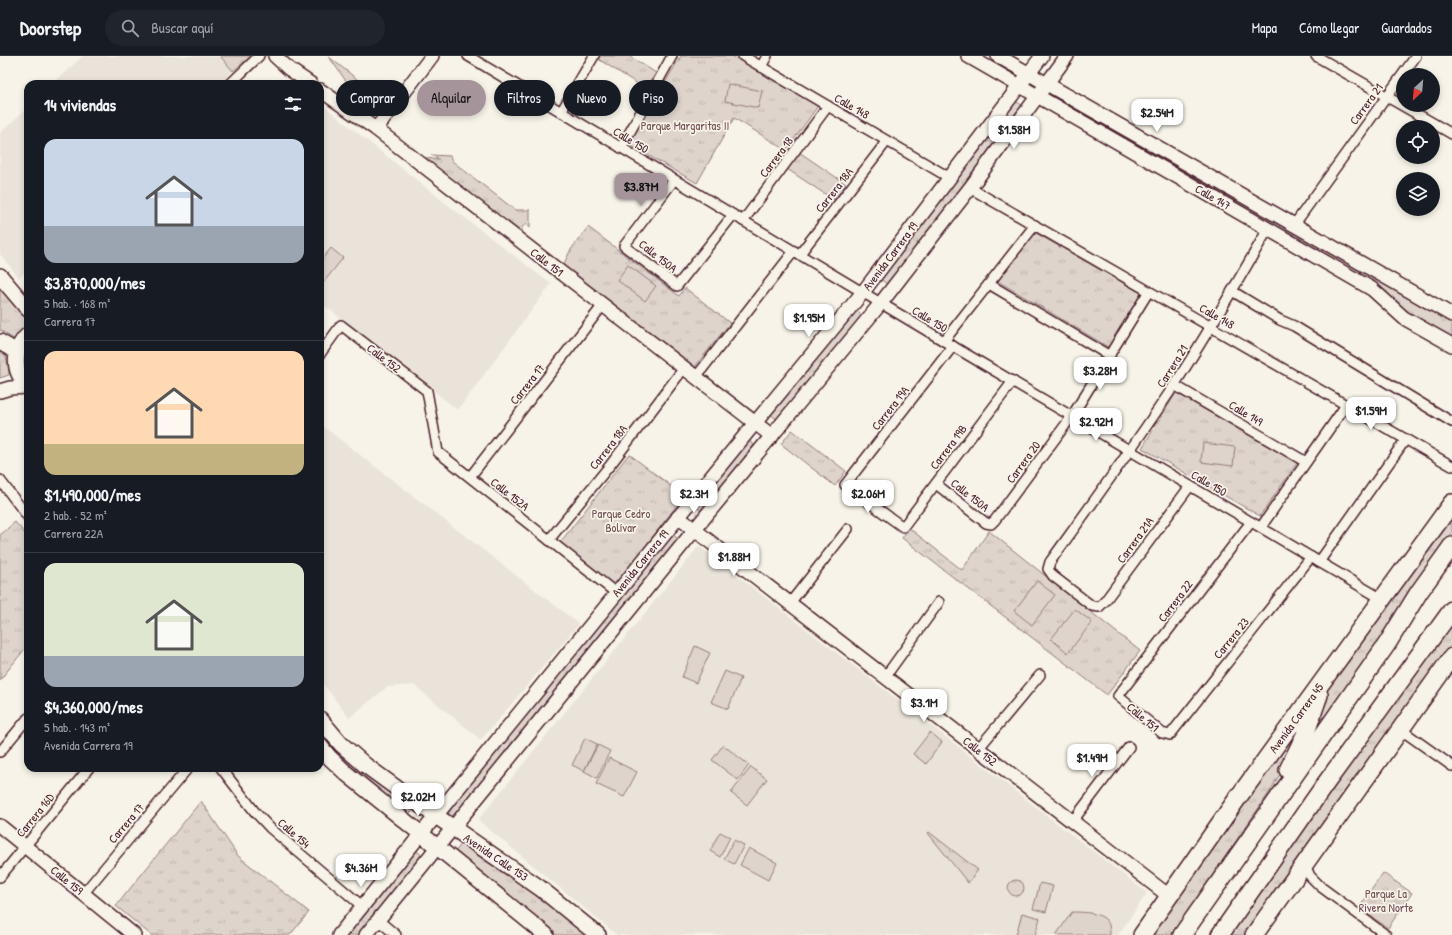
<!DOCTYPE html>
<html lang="es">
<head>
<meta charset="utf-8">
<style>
  body { margin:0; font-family:"Patrick Hand",sans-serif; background:#20242c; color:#f1f3f6; height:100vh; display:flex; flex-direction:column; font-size:15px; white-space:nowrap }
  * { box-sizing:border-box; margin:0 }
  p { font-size:13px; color:#9ea1a6 }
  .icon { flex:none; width:22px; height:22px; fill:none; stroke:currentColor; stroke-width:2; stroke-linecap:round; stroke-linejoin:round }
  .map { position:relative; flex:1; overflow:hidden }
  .drawer { position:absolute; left:24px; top:24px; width:300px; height:692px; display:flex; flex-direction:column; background:#171b24; border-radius:12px; box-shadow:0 2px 6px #0003 }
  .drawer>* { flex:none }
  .hud { position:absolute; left:336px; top:24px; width:380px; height:36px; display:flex; gap:8px }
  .needle { width:26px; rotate:206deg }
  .fabs { position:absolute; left:1396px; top:12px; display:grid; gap:8px }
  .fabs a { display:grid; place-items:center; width:44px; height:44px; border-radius:50%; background:#171b24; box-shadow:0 2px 6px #0003; font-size:20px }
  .price { position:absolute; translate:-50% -34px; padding:0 9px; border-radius:8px; background:#fff; color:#222; font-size:13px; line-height:26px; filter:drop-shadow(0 1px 2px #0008) }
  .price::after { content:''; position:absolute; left:50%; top:24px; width:12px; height:9px; margin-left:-6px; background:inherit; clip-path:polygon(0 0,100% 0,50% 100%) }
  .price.active { background:#a6949b; color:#111 }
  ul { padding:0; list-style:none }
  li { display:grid; align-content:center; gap:8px; height:212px; padding:0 20px }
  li+li { border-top:1px solid #363941 }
  li span { display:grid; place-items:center; height:124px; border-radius:12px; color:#555 }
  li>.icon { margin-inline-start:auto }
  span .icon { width:72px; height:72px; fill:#fffc; stroke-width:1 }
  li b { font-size:17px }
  h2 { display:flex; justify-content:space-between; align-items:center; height:48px; padding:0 20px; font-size:17px }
  .pill { padding:0 14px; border-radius:18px; background:#171b24; box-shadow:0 2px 6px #0003; font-size:14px; line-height:36px }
  .pill.active { background:#a6949b; color:#111 }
  header { display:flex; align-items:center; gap:24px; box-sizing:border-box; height:56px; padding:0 20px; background:#171b24; border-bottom:1px solid #363941 }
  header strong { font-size:19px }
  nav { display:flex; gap:22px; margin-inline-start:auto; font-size:14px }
  .search { width:280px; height:36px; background:#20242c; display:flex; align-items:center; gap:10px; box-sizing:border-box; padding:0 14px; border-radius:22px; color:#9ea1a6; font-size:15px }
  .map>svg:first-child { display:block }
  .built { fill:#eae3da }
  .grass { fill:url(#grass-tufts); stroke:#947a7c }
  .garden { fill:#ded4cc; stroke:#947a7c }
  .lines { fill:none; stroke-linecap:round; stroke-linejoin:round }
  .street-casing { stroke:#4a1f2b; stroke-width:12 }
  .secondary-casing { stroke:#4a1f2b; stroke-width:16 }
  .primary-casing { stroke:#4a1f2b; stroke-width:18 }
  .highway-casing { stroke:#4a1f2b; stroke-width:20 }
  .street { stroke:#f7f3e8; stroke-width:9 }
  .secondary { stroke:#f7f3e8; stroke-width:13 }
  .primary { stroke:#f7f3e8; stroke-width:15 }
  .highway { stroke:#f7f3e8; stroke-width:17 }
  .labels { text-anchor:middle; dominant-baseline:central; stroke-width:3.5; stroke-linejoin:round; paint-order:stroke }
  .street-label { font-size:12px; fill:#4a1f2b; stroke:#f7f3e8 }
  .park-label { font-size:12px; fill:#6f4c53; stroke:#f7f3e8 }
</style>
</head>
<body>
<header>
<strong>Doorstep</strong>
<div class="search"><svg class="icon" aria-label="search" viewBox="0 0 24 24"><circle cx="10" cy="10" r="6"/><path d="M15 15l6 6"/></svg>Buscar aquí</div>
<nav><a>Mapa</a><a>Cómo llegar</a><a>Guardados</a></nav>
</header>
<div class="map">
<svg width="1452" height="879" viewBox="0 0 1452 879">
  <defs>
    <pattern id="grass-tufts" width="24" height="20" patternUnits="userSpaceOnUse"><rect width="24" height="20" fill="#ded4cc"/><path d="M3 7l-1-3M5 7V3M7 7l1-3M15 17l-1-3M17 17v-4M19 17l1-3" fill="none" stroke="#c0b6af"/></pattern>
  </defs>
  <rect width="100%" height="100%" fill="#f7f3e8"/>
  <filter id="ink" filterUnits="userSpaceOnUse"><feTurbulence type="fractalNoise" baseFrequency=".025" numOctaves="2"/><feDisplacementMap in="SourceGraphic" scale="8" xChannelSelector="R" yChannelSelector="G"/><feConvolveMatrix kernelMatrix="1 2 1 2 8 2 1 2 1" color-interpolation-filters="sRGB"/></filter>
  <g filter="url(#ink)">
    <g class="built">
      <path d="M83,0H220L233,15L220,28H52Z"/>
      <path d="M320,47L448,149L551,228L458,354L320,246Z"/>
      <path d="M28,51V213L19,222L0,198V77Z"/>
      <path d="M320,368L579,568L481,684L414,629L387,631L349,662L320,624Z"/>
      <path d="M699,490L1147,837L1118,879H617L478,764Z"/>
    </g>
    <g class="grass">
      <path d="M220,0H251L233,15Z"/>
      <path d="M599,0H629L656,17L646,33L598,3Z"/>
      <path d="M681,0H732L818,50L786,94L734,62L697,127L628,88Z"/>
      <path d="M329,1L386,46L375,59L366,53Z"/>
      <path d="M1061,43L1123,76L1120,82L1058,48Z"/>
      <path d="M1014,44L1023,50L890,230L880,223Z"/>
      <path d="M1134,84L1452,265V284L1131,88Z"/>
      <path d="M799,96L846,128L834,144L787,113Z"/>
      <path d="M431,99L450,100L452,105L515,154H530V172L526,167L521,173L522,181L417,100L438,104V102Z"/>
      <path d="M588,171L679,240L685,232L730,267L693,313L562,212L570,195Z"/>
      <path d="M1034,176L1143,238L1110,292L996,224Z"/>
      <path d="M0,224L28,258V274L18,286L0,274Z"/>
      <path d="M855,253L865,261L780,366L769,357Z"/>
      <path d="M0,292C8,299 8,309 9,319L0,322Z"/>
      <path d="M1176,337L1297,407L1260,460L1142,392Z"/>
      <path d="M792,374L846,415L835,430L781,388Z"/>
      <path d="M747,383L754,389L745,400L739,411L703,456L695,450Z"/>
      <path d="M629,398L684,440L614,531L559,488Z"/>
      <path d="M1452,454V477L1414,531L1360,614L1309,685L1328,629Z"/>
      <path d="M15,466L28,481V589L0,624V479Z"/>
      <path d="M909,472L962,514L989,475L1140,595L1107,639L902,482Z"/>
      <path d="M669,476L680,484L455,762L448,757L465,734Z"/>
      <path d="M1452,562V593L1248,879H1230L1273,819L1305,769Z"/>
      <path d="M1314,645L1290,701L1269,737L1171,879H1148Z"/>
      <path d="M320,672L414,752L408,760L342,707L320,685Z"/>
      <path d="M201,745L238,800L309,856L290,879H151L116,850Z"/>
      <path d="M929,776L978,814L968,827L928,777Z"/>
      <path d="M464,785L540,837L587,879H553L453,798Z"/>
      <path d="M414,793L423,800L359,879H343Z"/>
      <path d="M1383,817L1412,837L1388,872L1359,852Z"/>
      <circle cx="1016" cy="832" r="8"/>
    </g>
    <g class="garden">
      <path d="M728,28L762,35L758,52L725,45Z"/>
      <path d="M331,192L343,202L323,227L320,225V206Z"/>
      <path d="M628,209L656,230L645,245L617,224Z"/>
      <path d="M1203,387L1235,391L1233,410L1201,406Z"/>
      <path d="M1037,525L1055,539L1032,569L1014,555Z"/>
      <path d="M1075,553L1092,566L1068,597L1051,583Z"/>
      <path d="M695,590L710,597L696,627L682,621Z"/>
      <path d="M725,615L741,622L728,653L711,646Z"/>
      <path d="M930,676L942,686L926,708L913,698Z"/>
      <path d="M585,682L597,688L584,715L572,709Z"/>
      <path d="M598,689L610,695L597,722L584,715Z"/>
      <path d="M723,689L749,709L738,724L712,704Z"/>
      <path d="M609,702L637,716L624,741L596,728Z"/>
      <path d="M751,711L767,723L747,749L731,737Z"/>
      <path d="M720,776L730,781L720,801L710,795Z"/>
      <path d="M734,784L744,789L734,808L724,803Z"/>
      <path d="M749,792L777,807L768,824L740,809Z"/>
      <path d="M1040,827L1053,830L1046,856L1033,853Z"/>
      <path d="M1072,856C1081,856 1099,856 1106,864C1110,868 1110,874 1110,879H1056Z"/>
      <path d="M1022,857L1040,862L1035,879H1016Z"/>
    </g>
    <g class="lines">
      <defs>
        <g id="street">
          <path d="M468,0L944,285L1382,543"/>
          <path d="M743,0L950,122"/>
          <path d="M1316,0L1452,78"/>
          <path d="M761,11L767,0"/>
          <path d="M230,28L259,0"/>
          <path d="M561,56L594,0"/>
          <path d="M621,92L672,0"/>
          <path d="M674,124L624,190L677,230L733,159"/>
          <path d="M970,132L1452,410"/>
          <path d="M743,165L828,50"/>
          <path d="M1294,169L1416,0"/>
          <path d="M799,199L887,85"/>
          <path d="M989,228L1110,300"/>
          <path d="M1232,235L1280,264L1294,270L1452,366"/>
          <path d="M944,285L1035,169"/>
          <path d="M953,290L845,429L903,471L1013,325"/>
          <path d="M320,298L341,269L427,335L438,396L616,537"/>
          <path d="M696,321L794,195"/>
          <path d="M1174,329L1306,406"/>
          <path d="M470,421L603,249"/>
          <path d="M0,424L28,461"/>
          <path d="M936,428L986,467L991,468L995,464L1072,360L1149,235"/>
          <path d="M1190,430L1105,545L1099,551L1092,550L1053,520L1048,513L1050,506C1091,449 1132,393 1171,334C1205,282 1237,227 1268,173"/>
          <path d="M1251,466L1118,640L1162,677L1170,679L1311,501"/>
          <path d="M1261,471L1346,349"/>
          <path d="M549,484L611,408L684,312"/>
          <path d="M1319,506L1406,383"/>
          <path d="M790,547L848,473"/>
          <path d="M885,621L939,546"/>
          <path d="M1400,673L1452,710"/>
          <path d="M978,693L1040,619"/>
          <path d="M0,696L28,662"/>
          <path d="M221,712L255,756L270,772L362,850"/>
          <path d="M1072,766L1129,691"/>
          <path d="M1306,806V811L1310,820L1321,831L1386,879"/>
          <path d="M0,821L89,712"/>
          <path d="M83,838L188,712"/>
          <path d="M378,864L396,879"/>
        </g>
        <g id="secondary">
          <path d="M275,0L289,13L311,28"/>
          <path d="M968,0L1372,233L1404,262L1452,289"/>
          <path d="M998,0L1452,259"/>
          <path d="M320,34L376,73L772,380"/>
          <path d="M376,73L432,0"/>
          <path d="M0,335L10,332L28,331"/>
          <path d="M678,461L1169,840"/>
          <path d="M0,770L134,879"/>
          <path d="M339,879L755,367L863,236L1042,0"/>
          <path d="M366,879L700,467L881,247L970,132L1067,0"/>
        </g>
        <g id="primary">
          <path d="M0,220L28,253"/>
          <path d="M28,279C13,293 12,316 28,329"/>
          <path d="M0,286L17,296"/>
          <path d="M320,663L341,688L365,709L413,744L540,832L598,879"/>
          <path d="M320,690L329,701L347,718L546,879"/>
        </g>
        <g id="highway">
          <path d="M1288,714L1305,679L1319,639"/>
          <path d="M1142,879L1237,743L1452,447"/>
          <path d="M1182,879L1387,588L1419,536L1452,490"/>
          <path d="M1220,879L1326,727L1452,554"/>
          <path d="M1254,879L1452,601"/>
        </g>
      </defs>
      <use href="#street" class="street-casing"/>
      <use href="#secondary" class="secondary-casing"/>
      <use href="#primary" class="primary-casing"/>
      <use href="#highway" class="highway-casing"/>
      <use href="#street" class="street"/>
      <use href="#secondary" class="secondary"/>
      <use href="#primary" class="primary"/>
      <use href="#highway" class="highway"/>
    </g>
  </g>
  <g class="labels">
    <g class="street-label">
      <text transform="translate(1366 48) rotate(-54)">Carrera 21</text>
      <text transform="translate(852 50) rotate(30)">Calle 148</text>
      <text transform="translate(631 84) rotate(31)">Calle 150</text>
      <text transform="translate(776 101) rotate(-53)">Carrera 18</text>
      <text transform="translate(834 134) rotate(-52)">Carrera 18A</text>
      <text transform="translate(1213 141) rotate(30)">Calle 147</text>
      <text transform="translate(658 200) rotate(38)">Calle 150A</text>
      <text transform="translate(890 200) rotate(-53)">Avenida Carrera 19</text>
      <text transform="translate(547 206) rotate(38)">Calle 151</text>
      <text transform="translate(1217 260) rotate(30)">Calle 148</text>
      <text transform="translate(930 263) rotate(31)">Calle 150</text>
      <text transform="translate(384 302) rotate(37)">Calle 152</text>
      <text transform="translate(1172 310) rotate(-58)">Carrera 21</text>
      <text transform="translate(527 328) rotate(-52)">Carrera 17</text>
      <text transform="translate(890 352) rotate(-52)">Carrera 19A</text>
      <text transform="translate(1246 357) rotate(31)">Calle 149</text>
      <text transform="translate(608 391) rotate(-52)">Carrera 18A</text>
      <text transform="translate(948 391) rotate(-53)">Carrera 19B</text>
      <text transform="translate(1023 406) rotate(-54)">Carrera 20</text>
      <text transform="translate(1209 427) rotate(30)">Calle 150</text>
      <text transform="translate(510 438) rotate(38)">Calle 152A</text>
      <text transform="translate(970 439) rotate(38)">Calle 150A</text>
      <text transform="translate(1135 484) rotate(-54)">Carrera 21A</text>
      <text transform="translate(640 507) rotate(-51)">Avenida Carrera 19</text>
      <text transform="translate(1175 545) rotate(-53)">Carrera 22</text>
      <text transform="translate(1231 582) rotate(-51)">Carrera 23</text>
      <text transform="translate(1143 661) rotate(40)">Calle 151</text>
      <text transform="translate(1296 662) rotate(-54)">Avenida Carrera 45</text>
      <text transform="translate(980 695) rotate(38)">Calle 152</text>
      <text transform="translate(35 759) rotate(-51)">Carrera 16D</text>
      <text transform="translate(126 767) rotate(-50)">Carrera 17</text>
      <text transform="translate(294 777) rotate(41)">Calle 154</text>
      <text transform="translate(496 801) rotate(34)">Avenida Calle 153</text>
      <text transform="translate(67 824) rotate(39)">Calle 159</text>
    </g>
    <g class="park-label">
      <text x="685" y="69">Parque Margaritas II</text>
      <text x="621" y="457">Parque Cedro<tspan x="621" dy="14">Bolívar</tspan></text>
      <text x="1386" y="837">Parque La<tspan x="1386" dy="14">Rivera Norte</tspan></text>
    </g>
  </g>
</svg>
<div class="fabs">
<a><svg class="needle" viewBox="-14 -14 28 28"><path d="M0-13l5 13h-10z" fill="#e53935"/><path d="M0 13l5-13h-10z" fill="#9ea1a6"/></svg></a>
<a><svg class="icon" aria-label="locate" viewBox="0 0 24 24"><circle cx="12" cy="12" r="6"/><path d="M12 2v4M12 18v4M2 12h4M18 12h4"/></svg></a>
<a><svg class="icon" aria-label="layers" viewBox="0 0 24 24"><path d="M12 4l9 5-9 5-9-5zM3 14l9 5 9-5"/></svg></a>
</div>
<b class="price" style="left:1157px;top:77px">$2.54M</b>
<b class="price" style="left:1014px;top:94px">$1.58M</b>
<b class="price active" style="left:641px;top:151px">$3.87M</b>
<b class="price" style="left:809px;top:282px">$1.95M</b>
<b class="price" style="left:1100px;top:335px">$3.28M</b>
<b class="price" style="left:1371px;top:375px">$1.59M</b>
<b class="price" style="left:1096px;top:386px">$2.92M</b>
<b class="price" style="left:694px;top:458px">$2.3M</b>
<b class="price" style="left:868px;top:458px">$2.06M</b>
<b class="price" style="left:734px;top:521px">$1.88M</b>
<b class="price" style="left:924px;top:667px">$3.1M</b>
<b class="price" style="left:1092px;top:722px">$1.49M</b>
<b class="price" style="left:418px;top:761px">$2.02M</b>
<b class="price" style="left:361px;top:832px">$4.36M</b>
<div class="hud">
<a class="pill">Comprar</a>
<a class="pill active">Alquilar</a>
<a class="pill">Filtros</a>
<a class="pill">Nuevo</a>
<a class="pill">Piso</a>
</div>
<section class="drawer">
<h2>14 viviendas<svg class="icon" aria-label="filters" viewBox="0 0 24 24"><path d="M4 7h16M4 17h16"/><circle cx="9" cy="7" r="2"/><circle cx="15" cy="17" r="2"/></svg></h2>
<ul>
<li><span style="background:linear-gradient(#c9d6e8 70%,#9aa5b1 0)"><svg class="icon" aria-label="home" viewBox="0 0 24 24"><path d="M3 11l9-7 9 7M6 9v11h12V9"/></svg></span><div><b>$3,870,000/mes</b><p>5 hab. · 168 m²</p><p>Carrera 17</p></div></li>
<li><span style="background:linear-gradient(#ffd9b3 75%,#c2b280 0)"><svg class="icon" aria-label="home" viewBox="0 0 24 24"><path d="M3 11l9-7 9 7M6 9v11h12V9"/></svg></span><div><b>$1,490,000/mes</b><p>2 hab. · 52 m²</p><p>Carrera 22A</p></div></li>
<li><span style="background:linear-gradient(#dfe7d0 75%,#9aa5b1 0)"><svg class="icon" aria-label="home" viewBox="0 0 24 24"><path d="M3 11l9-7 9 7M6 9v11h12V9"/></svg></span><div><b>$4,360,000/mes</b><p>5 hab. · 143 m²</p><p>Avenida Carrera 19</p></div></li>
</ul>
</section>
</div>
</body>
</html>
